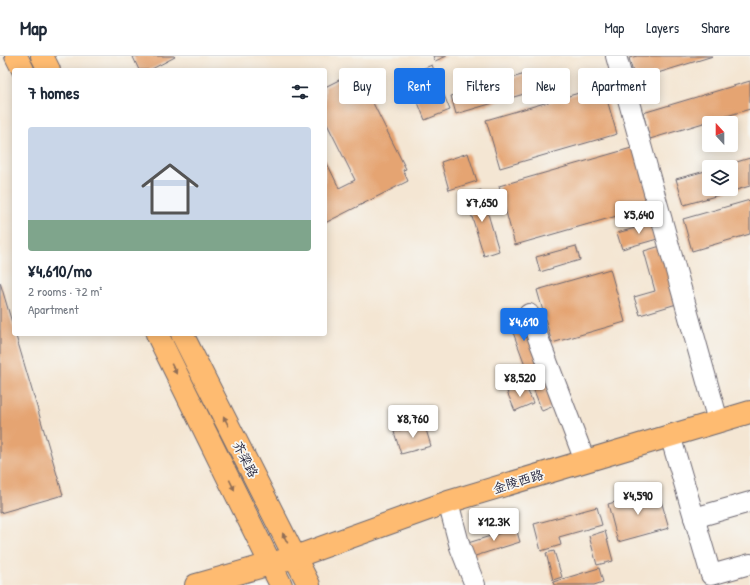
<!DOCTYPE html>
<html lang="en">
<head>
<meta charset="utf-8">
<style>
  body { margin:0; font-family:"Patrick Hand","LXGW WenKai TC",sans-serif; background:#f2f2f3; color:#1f2937; height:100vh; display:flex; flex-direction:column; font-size:15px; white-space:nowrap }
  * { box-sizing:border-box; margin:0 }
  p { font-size:13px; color:#747a83 }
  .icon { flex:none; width:22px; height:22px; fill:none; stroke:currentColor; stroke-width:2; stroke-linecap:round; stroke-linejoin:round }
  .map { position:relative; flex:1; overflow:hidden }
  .details { position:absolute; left:12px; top:12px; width:315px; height:268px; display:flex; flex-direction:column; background:#fff; border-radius:4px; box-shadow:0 2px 10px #0003 }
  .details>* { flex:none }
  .top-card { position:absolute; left:339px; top:12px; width:351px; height:36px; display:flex; gap:8px }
  .needle { width:26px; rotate:339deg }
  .controls { position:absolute; left:702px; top:60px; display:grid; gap:8px }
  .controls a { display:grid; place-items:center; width:36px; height:36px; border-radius:4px; background:#fff; box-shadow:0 2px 10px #0003; font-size:20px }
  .price { position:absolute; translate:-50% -34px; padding:0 9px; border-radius:4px; background:#fff; color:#222; font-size:13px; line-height:26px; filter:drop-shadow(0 1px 2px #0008) }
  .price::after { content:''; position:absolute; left:50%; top:24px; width:12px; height:9px; margin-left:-6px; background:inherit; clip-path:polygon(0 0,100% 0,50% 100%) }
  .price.active { background:#1a73e8; color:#fff }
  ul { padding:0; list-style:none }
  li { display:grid; align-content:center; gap:8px; height:212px; padding:0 16px }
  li+li { border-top:1px solid #e0e1e3 }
  li span { display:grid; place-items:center; height:124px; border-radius:4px; color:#555 }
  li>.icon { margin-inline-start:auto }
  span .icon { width:72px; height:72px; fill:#fffc; stroke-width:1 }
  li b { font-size:17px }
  h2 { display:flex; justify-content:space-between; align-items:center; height:48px; padding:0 16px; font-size:17px }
  .tag { padding:0 14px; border-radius:4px; background:#fff; box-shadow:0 2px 10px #0003; font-size:14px; line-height:36px }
  .tag.active { background:#1a73e8; color:#fff }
  header { display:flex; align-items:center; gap:24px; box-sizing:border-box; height:56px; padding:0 20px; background:#fff; border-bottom:1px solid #e0e1e3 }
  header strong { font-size:19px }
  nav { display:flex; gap:22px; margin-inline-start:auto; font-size:14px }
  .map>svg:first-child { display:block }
  .building { fill:#e5a472 }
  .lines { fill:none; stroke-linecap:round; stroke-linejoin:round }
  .minor-casing { stroke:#6c6770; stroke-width:22 }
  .major-casing { stroke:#6c6770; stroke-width:24 }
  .minor { stroke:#fff; stroke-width:20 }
  .major { stroke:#febb71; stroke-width:22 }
  .oneway { fill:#906e56 }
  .labels { text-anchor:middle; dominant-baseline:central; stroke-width:3.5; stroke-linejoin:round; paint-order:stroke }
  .street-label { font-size:13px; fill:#22223b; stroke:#f6f6f2 }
</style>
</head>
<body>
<header>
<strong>Map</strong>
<nav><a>Map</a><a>Layers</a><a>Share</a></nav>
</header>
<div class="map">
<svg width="750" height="529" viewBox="0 0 750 529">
  <rect width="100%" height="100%" fill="#f6f6f2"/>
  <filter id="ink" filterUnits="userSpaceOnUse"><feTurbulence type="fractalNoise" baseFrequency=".025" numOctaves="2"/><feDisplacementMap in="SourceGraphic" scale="8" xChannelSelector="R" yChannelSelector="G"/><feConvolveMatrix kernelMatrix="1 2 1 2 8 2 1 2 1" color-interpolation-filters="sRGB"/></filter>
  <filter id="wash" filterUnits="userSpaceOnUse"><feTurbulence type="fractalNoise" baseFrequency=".012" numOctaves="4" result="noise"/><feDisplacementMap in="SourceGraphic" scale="16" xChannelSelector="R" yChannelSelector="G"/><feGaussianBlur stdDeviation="0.9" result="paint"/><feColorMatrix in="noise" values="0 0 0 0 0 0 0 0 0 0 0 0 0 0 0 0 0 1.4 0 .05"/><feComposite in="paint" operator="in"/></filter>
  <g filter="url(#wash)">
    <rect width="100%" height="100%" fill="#f4e6d3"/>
    <g id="blocks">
      <g class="building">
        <path d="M135,0H174L175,1L150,14H139L133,1Z"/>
        <path d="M433,0H447L435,5Z"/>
        <path d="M637,0H713L635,24L629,2Z"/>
        <path d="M432,9L450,54L425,64L407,19Z"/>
        <path d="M357,15L406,113L403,114L408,125L325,167V103L339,132L355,124L325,64V31Z"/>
        <path d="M525,18L531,36L500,45L495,27Z"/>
        <path d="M750,25V53L650,83L643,57Z"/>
        <path d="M494,27L500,45L456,58L451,40Z"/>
        <path d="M603,30L617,78L500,112L486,64Z"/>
        <path d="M635,91L652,150L515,189L499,130Z"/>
        <path d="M468,97L477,125L449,134L441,106Z"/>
        <path d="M750,102V130L684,149L676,123L709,114V133H731V111H720Z"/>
        <path d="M481,134L499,195L484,200L465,138Z"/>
        <path d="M750,144V178L692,195L683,163Z"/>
        <path d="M657,166L661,182L622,193L617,177Z"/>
        <path d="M664,189L680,247L640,259L634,241L655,235L644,195Z"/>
        <path d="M576,190L580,204L540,216L536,201Z"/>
        <path d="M610,213L625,266L552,287L537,234Z"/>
        <path d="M0,226L63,439L0,457Z"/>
        <path d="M521,255L542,312L528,317L507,260Z"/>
        <path d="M541,314L556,349L542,355L528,319Z"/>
        <path d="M525,328L533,347L515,355L507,336Z"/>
        <path d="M424,367L431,390L401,398L394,376Z"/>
        <path d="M658,434L669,472L618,486L608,448Z"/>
        <path d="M597,451L602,469L559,481L561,489L541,495L534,468Z"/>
        <path d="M516,472L520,486L472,501L468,487Z"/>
        <path d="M605,475L613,505L597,509L589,480Z"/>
        <path d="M554,495L562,521L553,524L546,497Z"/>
        <path d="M599,512L603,526L594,529H554L553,526Z"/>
      </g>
    </g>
  </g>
  <g filter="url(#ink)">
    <use href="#blocks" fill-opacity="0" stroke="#6c6770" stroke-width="1"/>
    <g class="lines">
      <defs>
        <g id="minor">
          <path d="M616,0L718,365"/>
          <path d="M529,258L585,405"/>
          <path d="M670,379L711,519L750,508"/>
          <path d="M448,446L460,491L475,529"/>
          <path d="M694,462L750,446"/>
        </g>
        <g id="major">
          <path d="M16,0L23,14"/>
          <path d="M42,0L49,14"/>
          <path d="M157,278L281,529"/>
          <path d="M182,278L309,529"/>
          <path d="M196,529L295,501L448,446L750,356"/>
        </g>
      </defs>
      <use href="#minor" class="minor-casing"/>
      <use href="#major" class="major-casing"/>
      <use href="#minor" class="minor"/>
      <use href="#major" class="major"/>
    </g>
    <defs><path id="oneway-solid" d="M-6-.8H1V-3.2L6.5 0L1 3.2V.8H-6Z"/></defs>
    <g class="oneway">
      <use href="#oneway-solid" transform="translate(174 313) rotate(63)"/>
      <use href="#oneway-solid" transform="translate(226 365) rotate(-117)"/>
      <use href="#oneway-solid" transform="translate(232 429) rotate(64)"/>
      <use href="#oneway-solid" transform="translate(285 482) rotate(-117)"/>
    </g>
  </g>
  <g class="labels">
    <g class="street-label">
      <text transform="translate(246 403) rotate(63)">齐梁路</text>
      <text transform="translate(518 425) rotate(-17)">金陵西路</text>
    </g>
  </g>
</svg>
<div class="controls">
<a><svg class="needle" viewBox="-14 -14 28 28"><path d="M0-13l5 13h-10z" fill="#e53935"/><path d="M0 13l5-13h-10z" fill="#747a83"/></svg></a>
<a><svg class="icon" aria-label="layers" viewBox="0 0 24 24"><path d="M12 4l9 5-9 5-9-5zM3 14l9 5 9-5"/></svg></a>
</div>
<b class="price" style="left:482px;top:167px">¥7,650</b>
<b class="price" style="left:639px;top:179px">¥5,640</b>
<b class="price active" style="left:524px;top:286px">¥4,610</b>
<b class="price" style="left:520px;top:342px">¥8,520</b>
<b class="price" style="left:413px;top:383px">¥8,760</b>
<b class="price" style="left:638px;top:460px">¥4,590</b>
<b class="price" style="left:494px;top:486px">¥12.3K</b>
<div class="top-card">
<a class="tag">Buy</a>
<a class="tag active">Rent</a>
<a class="tag">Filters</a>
<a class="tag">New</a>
<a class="tag">Apartment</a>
</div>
<section class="details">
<h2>7 homes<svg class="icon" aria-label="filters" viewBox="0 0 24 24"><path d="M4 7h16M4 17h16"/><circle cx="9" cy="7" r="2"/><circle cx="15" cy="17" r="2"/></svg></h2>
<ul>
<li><span style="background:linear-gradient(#c9d6e8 75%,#7fa58c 0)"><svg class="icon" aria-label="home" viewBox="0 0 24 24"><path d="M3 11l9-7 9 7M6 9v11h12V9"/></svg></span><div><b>¥4,610/mo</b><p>2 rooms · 72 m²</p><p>Apartment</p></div></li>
</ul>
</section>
</div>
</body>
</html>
